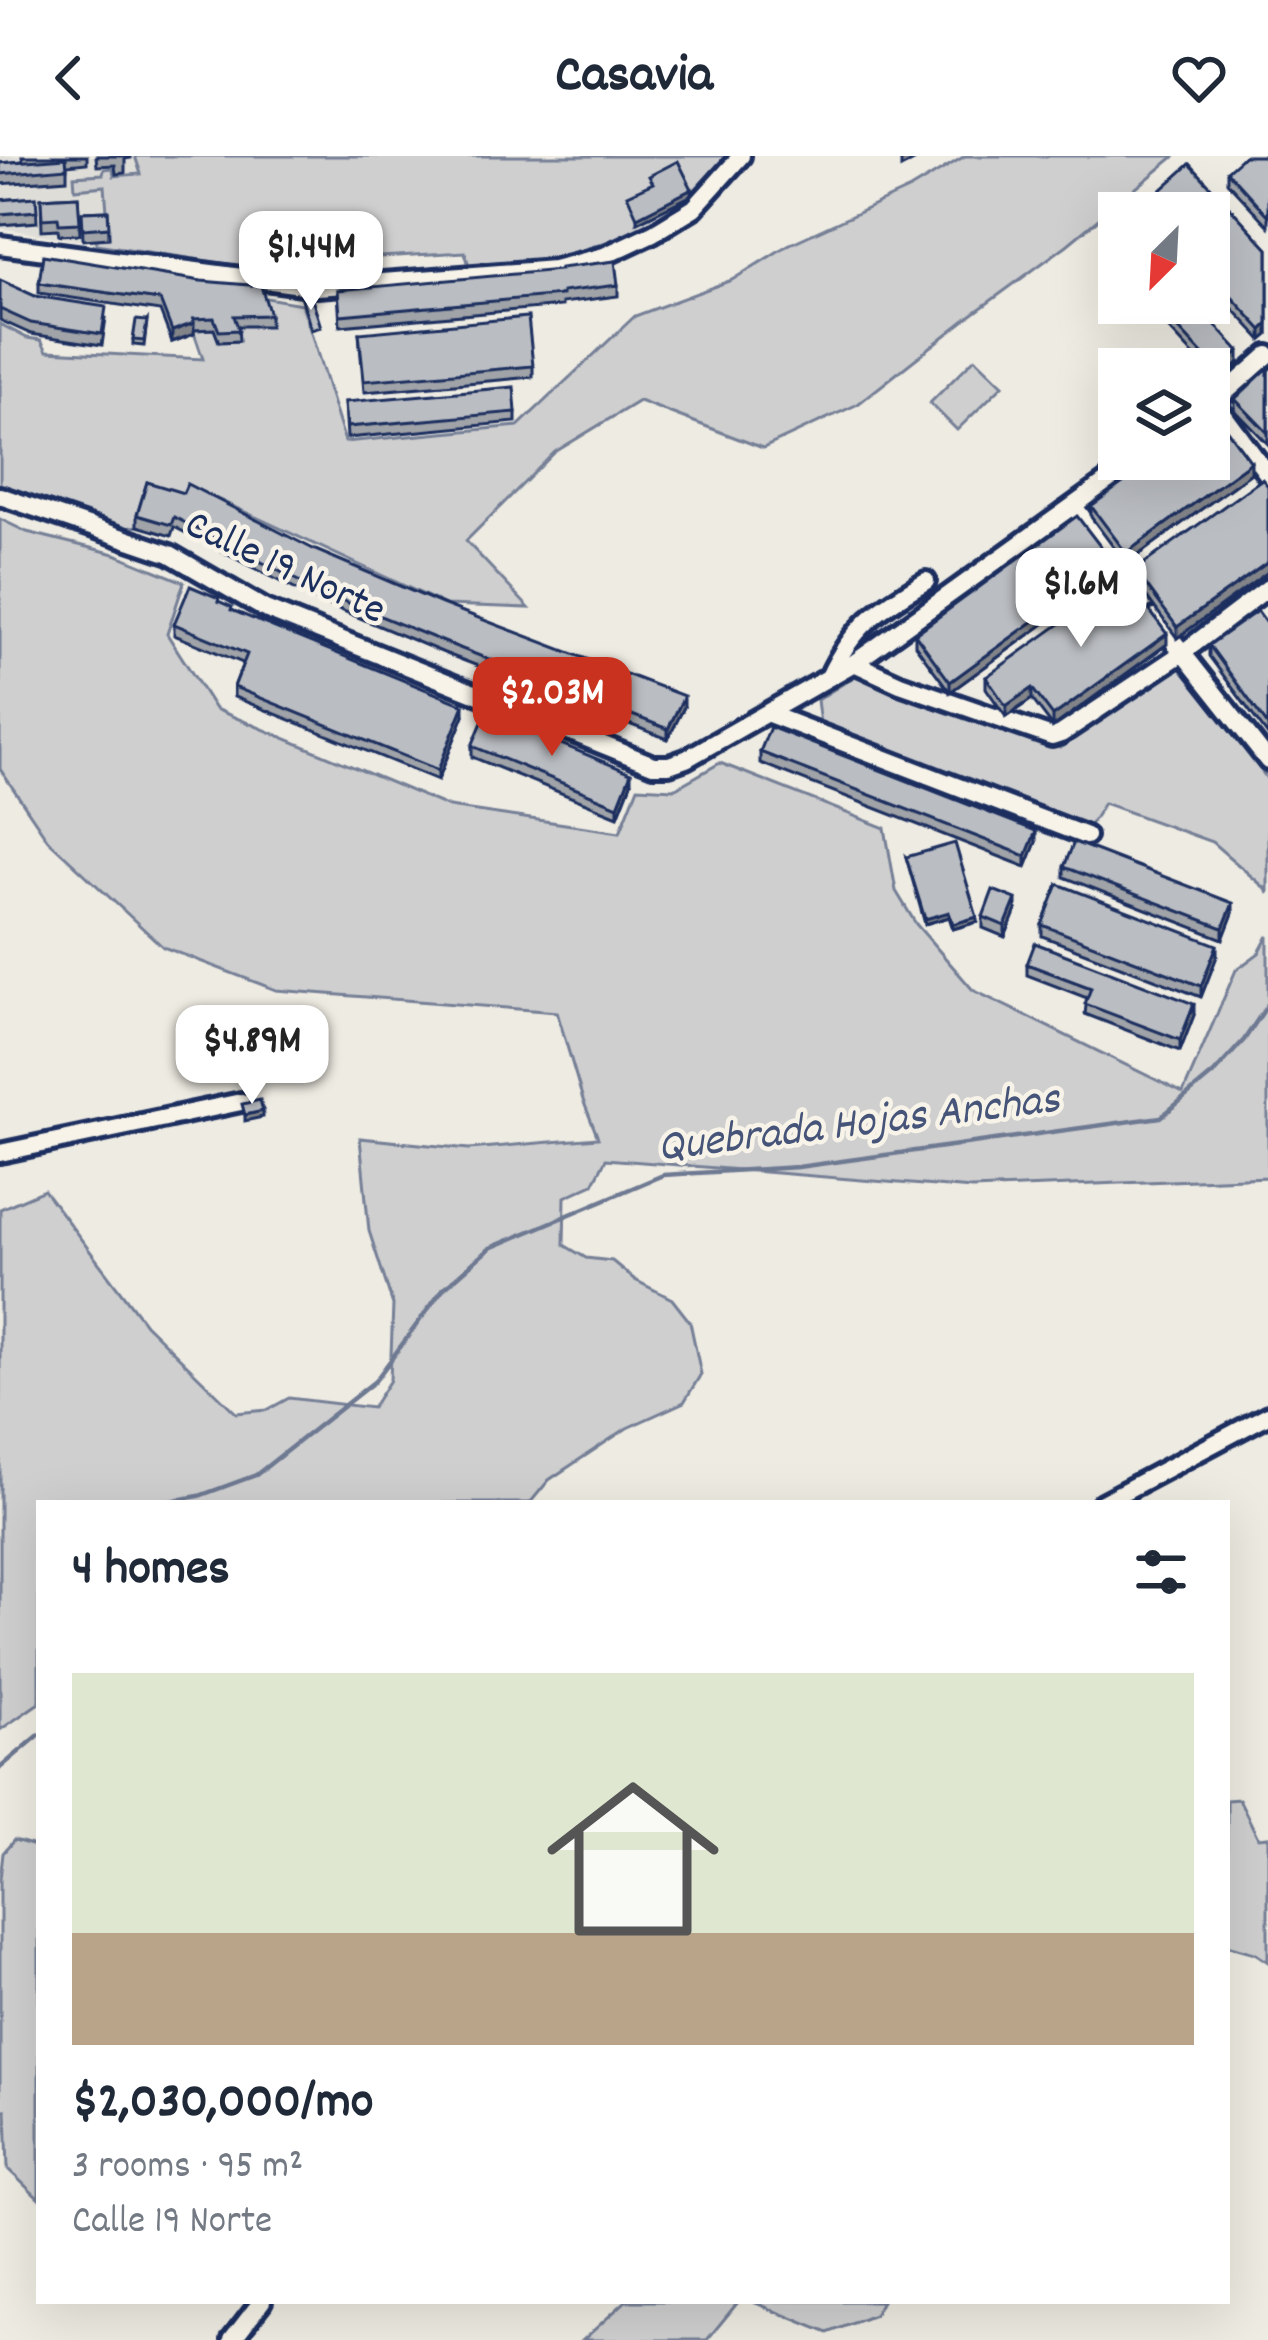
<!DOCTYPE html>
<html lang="en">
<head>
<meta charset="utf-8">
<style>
  body { margin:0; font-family:Dekko,sans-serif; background:#f2f2f3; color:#1f2937; height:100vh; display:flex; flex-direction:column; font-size:45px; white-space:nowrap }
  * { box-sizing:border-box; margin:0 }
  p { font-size:39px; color:#747a83 }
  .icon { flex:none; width:66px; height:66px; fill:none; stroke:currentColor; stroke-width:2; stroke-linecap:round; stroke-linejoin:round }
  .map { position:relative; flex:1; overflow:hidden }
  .details { position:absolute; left:36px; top:1344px; width:1194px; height:804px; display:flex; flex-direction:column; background:#fff; border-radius:0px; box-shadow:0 12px 48px #0002 }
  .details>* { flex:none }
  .needle { width:78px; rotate:204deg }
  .tools { position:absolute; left:1098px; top:36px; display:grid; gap:24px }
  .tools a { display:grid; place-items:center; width:132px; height:132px; border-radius:0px; background:#fff; box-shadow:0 12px 48px #0002; font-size:60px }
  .price { position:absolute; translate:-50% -102px; padding:0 27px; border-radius:24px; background:#fff; color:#222; font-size:39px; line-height:78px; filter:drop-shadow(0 3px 6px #0008) }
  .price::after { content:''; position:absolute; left:50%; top:72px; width:36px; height:27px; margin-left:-18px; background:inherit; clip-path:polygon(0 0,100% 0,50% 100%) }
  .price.active { background:#c8321e; color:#fff }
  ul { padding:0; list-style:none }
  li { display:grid; align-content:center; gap:24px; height:636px; padding:0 36px }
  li+li { border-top:3px solid #e0e1e3 }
  li span { display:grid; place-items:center; height:372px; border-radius:0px; color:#555 }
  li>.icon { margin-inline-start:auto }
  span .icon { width:216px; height:216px; fill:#fffc; stroke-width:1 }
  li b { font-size:51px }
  h2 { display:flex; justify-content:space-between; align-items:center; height:144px; padding:0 36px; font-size:51px }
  header { display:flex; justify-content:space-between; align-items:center; height:156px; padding:0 36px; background:#fff; font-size:54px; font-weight:800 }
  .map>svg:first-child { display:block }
  .built { fill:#deddd8 }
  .green { fill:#cfcfcf; stroke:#757f96; stroke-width:3 }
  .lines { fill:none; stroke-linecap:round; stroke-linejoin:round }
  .stream { stroke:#6e7992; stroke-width:4.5 }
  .street-casing { stroke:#1b2f5e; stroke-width:26 }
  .street { stroke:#f7f3e8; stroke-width:16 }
  .wall { fill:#a0a3a7; stroke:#1b2f5e; stroke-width:3 }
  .shaded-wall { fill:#828488; stroke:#1b2f5e; stroke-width:3 }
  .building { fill:#babdc2; stroke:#1b2f5e; stroke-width:3 }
  .labels { text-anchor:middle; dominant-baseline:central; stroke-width:9; stroke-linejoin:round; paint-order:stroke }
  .street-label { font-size:42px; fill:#1b2f5e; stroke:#f7f3e8 }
  .water-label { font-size:45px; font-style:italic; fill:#455478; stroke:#f7f3e8 }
</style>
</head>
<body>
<header><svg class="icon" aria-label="back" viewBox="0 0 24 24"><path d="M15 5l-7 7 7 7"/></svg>Casavia<svg class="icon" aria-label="heart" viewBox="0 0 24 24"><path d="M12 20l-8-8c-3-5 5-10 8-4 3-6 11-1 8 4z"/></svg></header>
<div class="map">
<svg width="1268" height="2184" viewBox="0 0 1268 2184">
  <rect width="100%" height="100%" fill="#eeebe2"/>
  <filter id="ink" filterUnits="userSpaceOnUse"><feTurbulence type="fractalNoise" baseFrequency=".00833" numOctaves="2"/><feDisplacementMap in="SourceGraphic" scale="24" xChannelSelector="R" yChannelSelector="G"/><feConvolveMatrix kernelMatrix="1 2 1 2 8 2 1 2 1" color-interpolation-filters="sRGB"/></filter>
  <g filter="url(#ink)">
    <path class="built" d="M0,0H247L260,113L0,72Z"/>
    <g class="green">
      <path d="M135,0H730L687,46L630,78L562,101L469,110L465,96L346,103L345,119L260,113L96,88V83L109,81L105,30L75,33L74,20L103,18L104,13L113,12L114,20L141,18Z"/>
      <path d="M965,0H1175L1067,89L970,160L858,248L763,292L639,245L555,296L466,385L529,452L446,449L191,331L183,348L147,337L137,370L127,372L0,330V168L27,182L41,184L47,195L203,203L193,174L214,173L219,186L238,185L234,170L261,141L302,148L345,286L518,270L635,160L732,124L788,89L910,33Z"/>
      <path d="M975,202L1003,229L957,274L930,247Z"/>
      <path d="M0,363L27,376L115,398L184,426L167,478L215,553L449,651L620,676L638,631L674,633L720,607L885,672L896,735L916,768L973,834L1183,937L1236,814L1259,797L1268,780V1021L972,1033L606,1003L593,1028L565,1041L564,1089L586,1102L612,1105L635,1124L672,1143L690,1166L701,1218L684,1246L627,1272L549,1324L530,1347H39V1547L0,1574V1053L44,1034L145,1168L236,1257L267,1254L289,1242L372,1252L390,1224L393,1149L369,1075L360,982L469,993L598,982L583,944L557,856L276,834L163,791L48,684L0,613Z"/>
      <path d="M1178,508L1186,511L1268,624V738L1266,733L1212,686L1104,647L1089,671L820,568L817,544L857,519L1060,592Z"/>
      <path d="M1239,1643L1258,1682L1268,1681V1806L1255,1797L1227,1789V1644Z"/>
      <path d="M14,1684L39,1691V2043L8,2013L6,1954L0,1953V1723L3,1697Z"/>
      <path d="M626,2145H739L707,2184H583Z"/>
      <path d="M751,2145H882L874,2159L828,2177Z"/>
    </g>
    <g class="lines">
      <g class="stream">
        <path d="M159,1347L199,1340L256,1319L375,1225L443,1133L490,1092L663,1019L798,1011L1161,961L1214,917L1244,884L1268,848"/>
        <path d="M0,1612L39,1579"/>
      </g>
      <defs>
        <g id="street">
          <path d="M0,89L317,131L554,113L604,100L653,77L694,52L741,0"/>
          <path d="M1215,247L1268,319"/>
          <path d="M1209,251L1268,199"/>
          <path d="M0,340L170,398L265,453L653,609H669L686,603L854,507L1138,303"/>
          <path d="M1074,350L1136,437"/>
          <path d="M1155,462L1268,605"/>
          <path d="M854,507L900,528L1052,581L1061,578L1181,498L1268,432"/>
          <path d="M829,521C852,471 879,452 926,425"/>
          <path d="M769,558L1086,680"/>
          <path d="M0,997L241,946"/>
          <path d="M1102,1347L1268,1259"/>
          <path d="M232,2184L262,2145"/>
        </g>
      </defs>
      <use href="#street" class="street-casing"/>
      <use href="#street" class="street"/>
    </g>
    <g class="wall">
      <path d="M22,0H87V7L67,9V23L0,28V7L23,5Z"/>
      <path d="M96,0H131V2L125,3V17L116,18L115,9L97,10Z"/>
      <path d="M1268,0V70L1227,26V15Z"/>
      <path d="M1190,8L1268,93V179L1262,184L1209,127V57H1146V48Z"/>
      <path d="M78,40L80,78L59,79L58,73L42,74L41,42Z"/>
      <path d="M36,41L37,66L0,69V44Z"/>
      <path d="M108,55L109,82L83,84L82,56Z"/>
      <path d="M1119,74V119L1102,101V90Z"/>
      <path d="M0,124L35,140L106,162L102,189L31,178L0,164Z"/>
      <path d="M39,127L270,159V170H238L239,185L219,186L214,173L194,174V178L172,186L160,155L39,137Z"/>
      <path d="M618,129V140L562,147V150L340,170L338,134Z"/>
      <path d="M1145,147H1195L1239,206L1218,226L1209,217V213H1206Z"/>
      <path d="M147,165L144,190L133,189V184Z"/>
      <path d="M359,177L533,210V221L364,236Z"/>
      <path d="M1268,212V288L1235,254V243Z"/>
      <path d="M345,246L516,256V266L347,282Z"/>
      <path d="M1251,317L1126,408L1091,361V350Z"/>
      <path d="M147,326L315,394L684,551L668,583L444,497L314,443L174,371L171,380L137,370V359Z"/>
      <path d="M1268,330V416L1177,482L1135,425V414Z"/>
      <path d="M1113,418L950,536L915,489V478Z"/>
      <path d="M219,446L232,454L464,559L438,624L234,541V531L243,507L174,479V468Z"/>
      <path d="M1268,470V580L1209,500V489Z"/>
      <path d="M1167,488L1053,571L1032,543L1006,561L986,532V521Z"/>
      <path d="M472,590L631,627L618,660L472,601Z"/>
      <path d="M760,596L1036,686L1026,711L760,607Z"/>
      <path d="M906,701L977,766L953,773L949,761L925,768Z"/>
      <path d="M1064,711L1233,757L1223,783L1064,721Z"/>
      <path d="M1016,754L1005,781L983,772V761Z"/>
      <path d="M1042,769L1217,800L1201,841L1042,780Z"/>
      <path d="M1027,808L1194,859L1180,895L1085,858L1087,842L1027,819Z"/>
    </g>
    <g class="shaded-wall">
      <path d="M901,0H923L901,12Z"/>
      <path d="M692,33V39L637,66V61Z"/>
      <path d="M194,167V178L172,186V175Z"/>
      <path d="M1268,168V179L1262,184V174Z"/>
      <path d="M1239,195V206L1218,226V215Z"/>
      <path d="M1251,306V317L1126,408V397Z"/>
      <path d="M1268,406V416L1177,482V471Z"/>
      <path d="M1113,407V418L950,536V526Z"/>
      <path d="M1167,478V488L1053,571V560Z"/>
      <path d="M1032,532V543L1006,561V550Z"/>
      <path d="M684,540V551L668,583V573Z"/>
      <path d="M464,549V559L438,624V614Z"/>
      <path d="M631,617V627L618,660V650Z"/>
      <path d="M1036,675V686L1026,711V700Z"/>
      <path d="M1016,743V754L1005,781V770Z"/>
      <path d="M1233,747V757L1223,783V772Z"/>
      <path d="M949,756V761L925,768V763Z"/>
      <path d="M977,761V766L953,773V768Z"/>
      <path d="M1217,789V800L1201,841V830Z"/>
      <path d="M1194,848V859L1180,895V884Z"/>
      <path d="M263,955V961L245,965V959Z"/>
    </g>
    <g class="building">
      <path d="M1244,0H1268V60L1227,15Z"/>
      <path d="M66,2L67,12L0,18V7Z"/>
      <path d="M678,5L692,33L637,61L627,39L653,27L649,20Z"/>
      <path d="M1190,8L1268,93V168L1262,174L1209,116V57H1154L1146,48Z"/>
      <path d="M78,40L80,67L59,68L58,62L42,63L41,42Z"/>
      <path d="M36,41L37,55L0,58V44Z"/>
      <path d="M108,55L109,71L83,73L82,56Z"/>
      <path d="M1119,74V108L1102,90Z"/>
      <path d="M43,99L201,125L261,130L270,159L234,160L239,174L219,175L214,162L193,163L194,167L172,175L160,144L39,127Z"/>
      <path d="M615,105L618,129L562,136V139L340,159L338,134L560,114V112Z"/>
      <path d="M0,124L35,140L106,151L102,178L31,167L0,153Z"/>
      <path d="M311,140L321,171L311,174L302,143Z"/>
      <path d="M1155,147H1195L1239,195L1218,215Z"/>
      <path d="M528,161L533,210L364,225L359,177Z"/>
      <path d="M136,164L147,165L144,185L133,184Z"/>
      <path d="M1268,212V277L1235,243Z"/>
      <path d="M514,231L516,256L347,271L345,246Z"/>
      <path d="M1216,259L1251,306L1126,397L1091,350L1156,303H1209V264Z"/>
      <path d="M1262,323L1268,330V406L1177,471L1135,414Z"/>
      <path d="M147,326L183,337L187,328L315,394L442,448L684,540L668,573L444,486L314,433L174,361L171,369L137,359Z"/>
      <path d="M1077,360L1113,407L950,526L915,478Z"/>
      <path d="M1125,421L1167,478L1053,560L1032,532L1006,550L986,521Z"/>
      <path d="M190,430L219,442L218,445L232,451L231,454L464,549L438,614L234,531L247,498L174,468Z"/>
      <path d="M1257,455L1268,470V570L1209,489Z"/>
      <path d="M486,557L631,617L618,650L472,590Z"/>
      <path d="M770,571L1036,675L1026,700L760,596Z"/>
      <path d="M1074,686L1233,747L1223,772L1064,711Z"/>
      <path d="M955,687L977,761L953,768L949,756L925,763L906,701Z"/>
      <path d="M1058,728L1217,789L1201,830L1042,769Z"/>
      <path d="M993,734L1016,743L1005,770L983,761Z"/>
      <path d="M1035,787L1194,848L1180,884L1085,848L1091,832L1027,808Z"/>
      <path d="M260,944L263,955L245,959L242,948Z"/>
    </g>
  </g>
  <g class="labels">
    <g class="street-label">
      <text transform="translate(284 414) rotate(25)">Calle 19 Norte</text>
    </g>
    <g class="water-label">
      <text transform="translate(859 970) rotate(-7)">Quebrada Hojas Anchas</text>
    </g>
  </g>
</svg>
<div class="tools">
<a><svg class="needle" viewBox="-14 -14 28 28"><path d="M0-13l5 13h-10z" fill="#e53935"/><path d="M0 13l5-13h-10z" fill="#747a83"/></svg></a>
<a><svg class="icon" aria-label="layers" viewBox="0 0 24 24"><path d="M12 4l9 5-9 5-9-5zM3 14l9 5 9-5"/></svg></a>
</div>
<b class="price" style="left:311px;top:157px">$1.44M</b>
<b class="price" style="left:1081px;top:494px">$1.6M</b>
<b class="price active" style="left:552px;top:603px">$2.03M</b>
<b class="price" style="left:252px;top:951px">$4.89M</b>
<section class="details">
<h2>4 homes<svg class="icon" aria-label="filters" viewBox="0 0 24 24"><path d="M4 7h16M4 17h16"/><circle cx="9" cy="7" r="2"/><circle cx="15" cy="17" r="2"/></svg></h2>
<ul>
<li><span style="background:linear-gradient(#dfe7d0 70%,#b9a48a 0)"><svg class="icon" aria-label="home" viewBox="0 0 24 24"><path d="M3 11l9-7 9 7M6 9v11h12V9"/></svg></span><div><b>$2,030,000/mo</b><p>3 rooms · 95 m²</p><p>Calle 19 Norte</p></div></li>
</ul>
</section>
</div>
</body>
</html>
